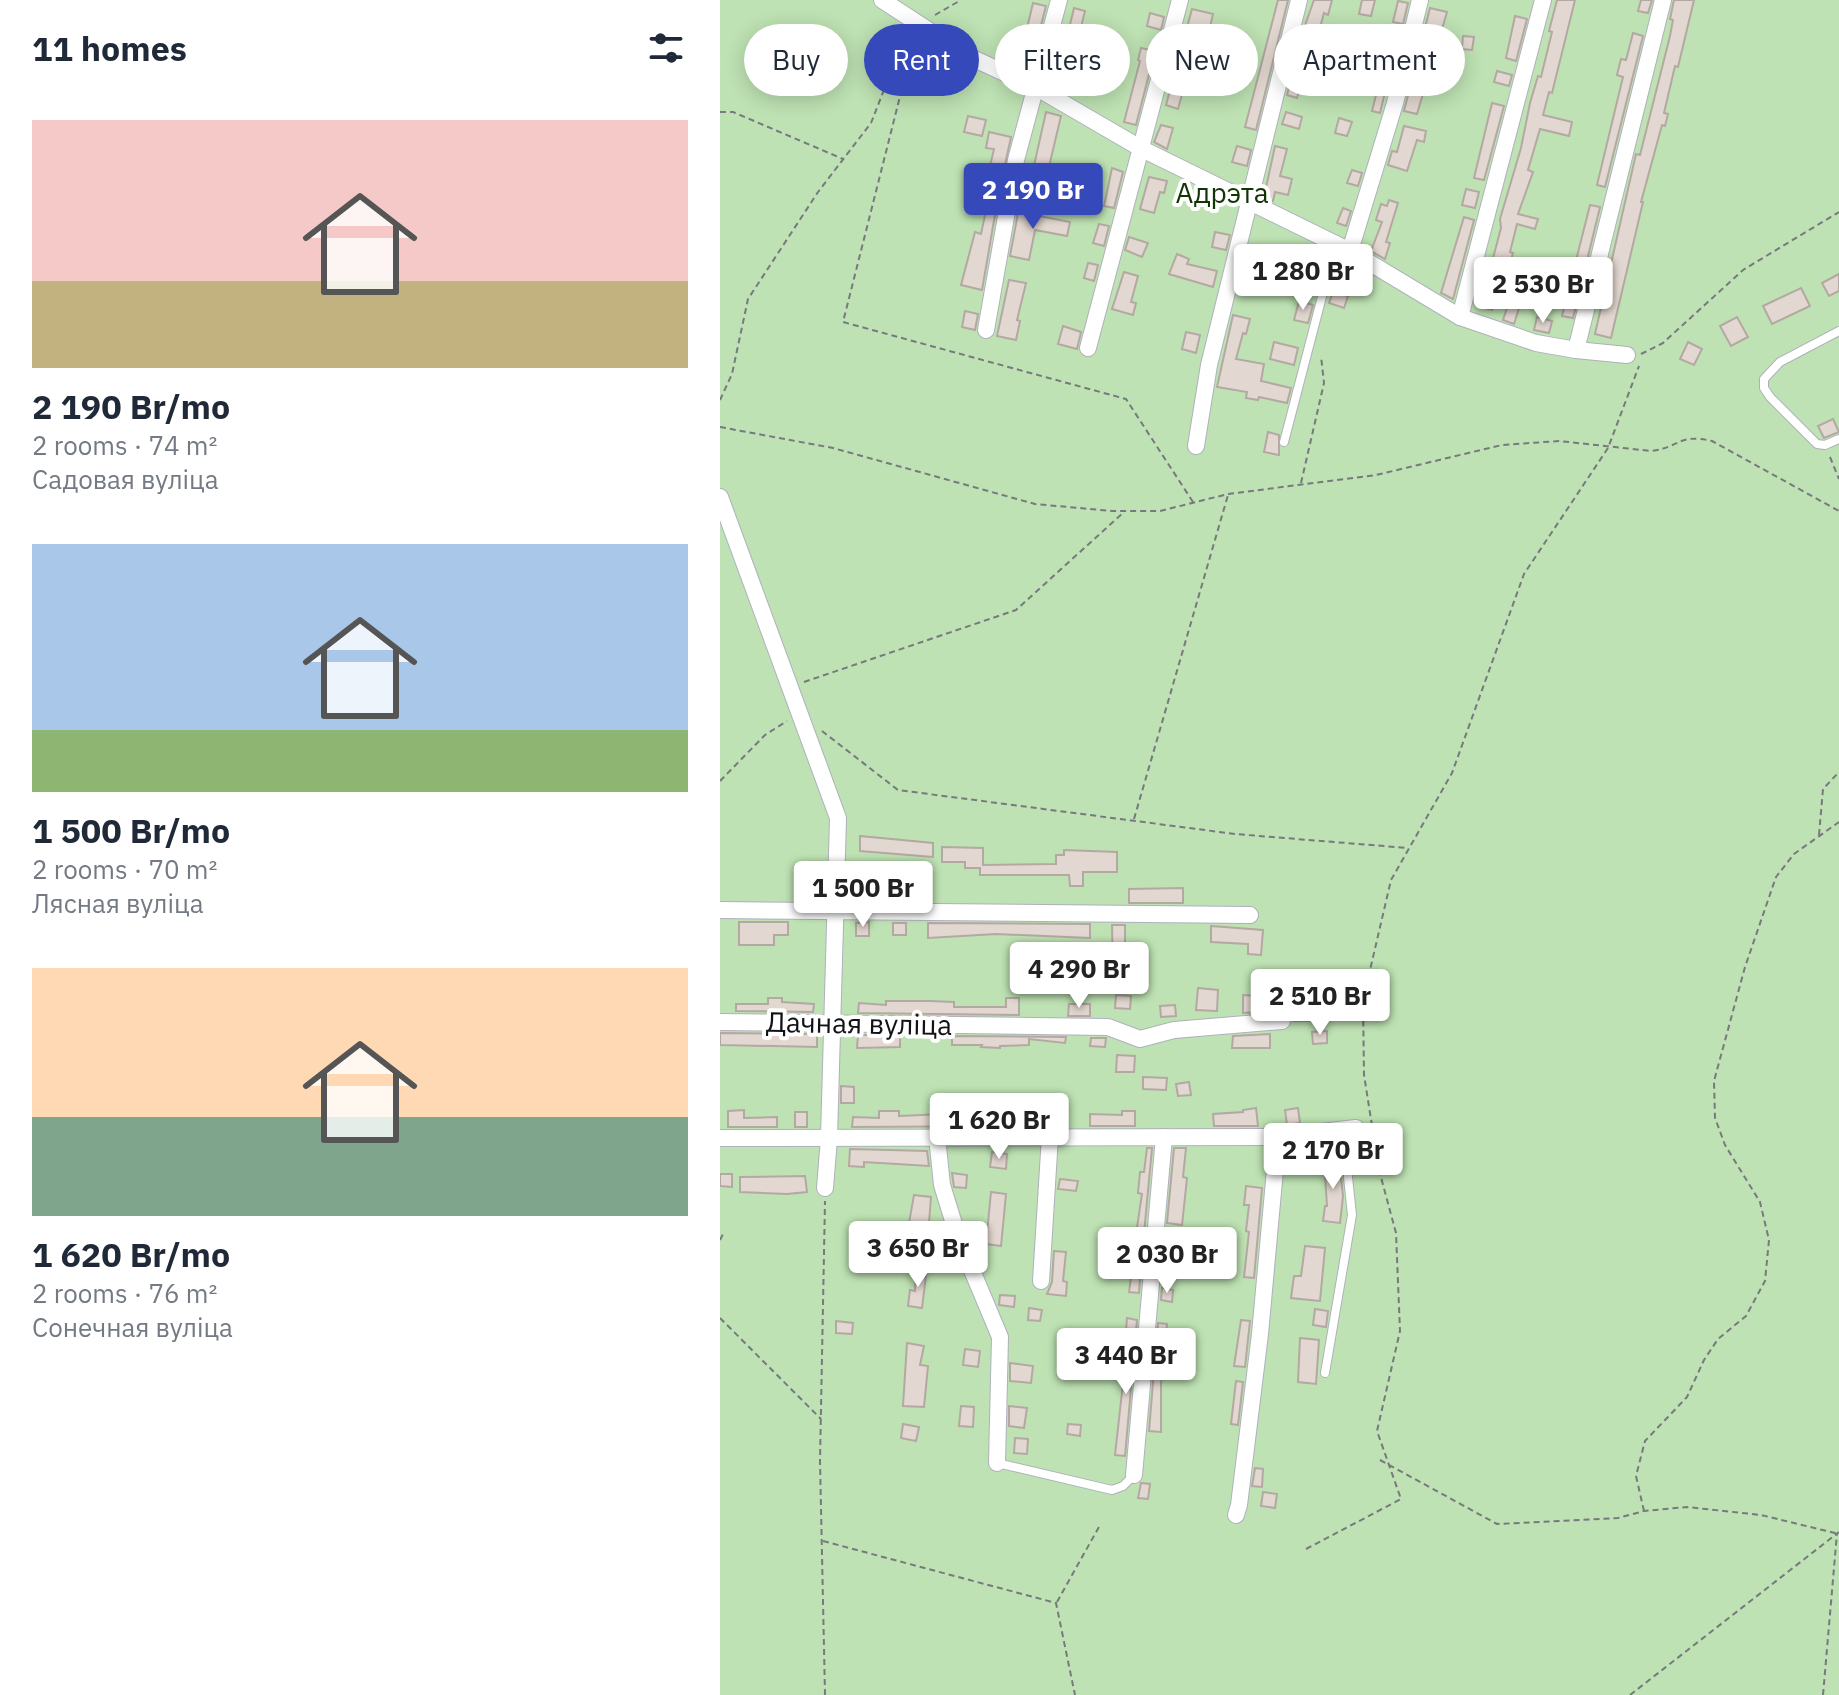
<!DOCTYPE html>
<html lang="en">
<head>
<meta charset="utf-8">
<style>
  body { margin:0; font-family:"IBM Plex Sans",sans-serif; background:#f6f6f7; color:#1f2937; height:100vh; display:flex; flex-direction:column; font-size:30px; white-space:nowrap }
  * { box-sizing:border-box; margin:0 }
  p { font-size:26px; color:#747a83 }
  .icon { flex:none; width:44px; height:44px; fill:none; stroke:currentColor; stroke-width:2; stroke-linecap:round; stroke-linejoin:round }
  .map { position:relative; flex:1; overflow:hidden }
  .side { display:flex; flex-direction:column; background:#fff; width:720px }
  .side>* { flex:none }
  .guide { position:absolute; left:24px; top:24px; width:760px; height:72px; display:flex; gap:16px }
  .price { position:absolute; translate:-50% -68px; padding:0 18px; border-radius:8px; background:#fff; color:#222; font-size:26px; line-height:52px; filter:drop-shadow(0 2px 4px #0008) }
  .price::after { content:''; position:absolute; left:50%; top:48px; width:24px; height:18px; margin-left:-12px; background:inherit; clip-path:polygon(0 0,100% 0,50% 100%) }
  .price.current { background:#3549bb; color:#fff }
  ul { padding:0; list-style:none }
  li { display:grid; align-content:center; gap:16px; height:424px; padding:0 32px }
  li span { display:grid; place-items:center; height:248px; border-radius:0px; color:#555 }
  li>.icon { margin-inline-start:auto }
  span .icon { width:144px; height:144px; fill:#fffc; stroke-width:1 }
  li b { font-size:34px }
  h2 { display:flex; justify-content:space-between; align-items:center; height:96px; padding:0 32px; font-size:34px }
  .pill { padding:0 28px; border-radius:36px; background:#fff; box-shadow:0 4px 20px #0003; font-size:28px; line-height:72px }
  .pill.current { background:#3549bb; color:#fff }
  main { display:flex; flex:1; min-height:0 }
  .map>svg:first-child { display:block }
  .green { fill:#bee2b3 }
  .building { fill:#e3d8d1; stroke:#b3a9a2; stroke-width:2 }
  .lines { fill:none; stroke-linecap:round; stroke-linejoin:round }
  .service-casing { stroke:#aeb1bb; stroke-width:10 }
  .minor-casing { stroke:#aeb1bb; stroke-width:18 }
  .path { stroke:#77797e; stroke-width:2; stroke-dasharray:6 4; stroke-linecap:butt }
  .service { stroke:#fff; stroke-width:8 }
  .minor { stroke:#fff; stroke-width:16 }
  .labels { text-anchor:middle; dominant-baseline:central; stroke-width:8; stroke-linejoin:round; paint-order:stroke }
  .park-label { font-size:28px; fill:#113503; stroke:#fff }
  .street-label { font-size:28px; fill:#111215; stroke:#fff }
</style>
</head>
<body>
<main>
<section class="side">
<h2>11 homes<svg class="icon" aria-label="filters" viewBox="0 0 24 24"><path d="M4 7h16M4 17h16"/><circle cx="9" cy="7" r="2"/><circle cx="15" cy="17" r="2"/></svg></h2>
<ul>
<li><span style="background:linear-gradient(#f6c9c9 65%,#c2b280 0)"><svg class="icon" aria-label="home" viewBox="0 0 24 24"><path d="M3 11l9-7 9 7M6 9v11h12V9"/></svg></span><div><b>2 190 Br/mo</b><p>2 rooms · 74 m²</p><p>Садовая вуліца</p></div></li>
<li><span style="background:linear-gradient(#a9c7e8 75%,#8fb573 0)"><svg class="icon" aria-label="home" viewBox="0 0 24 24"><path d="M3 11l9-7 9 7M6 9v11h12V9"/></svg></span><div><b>1 500 Br/mo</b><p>2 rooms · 70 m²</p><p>Лясная вуліца</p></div></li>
<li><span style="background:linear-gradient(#ffd9b3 60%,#7fa58c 0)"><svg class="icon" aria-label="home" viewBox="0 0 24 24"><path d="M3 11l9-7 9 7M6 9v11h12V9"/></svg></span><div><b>1 620 Br/mo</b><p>2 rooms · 76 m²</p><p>Сонечная вуліца</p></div></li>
</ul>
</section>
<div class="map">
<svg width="1119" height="1695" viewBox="0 0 1119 1695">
  <rect width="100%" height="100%" fill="#f3f6fe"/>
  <rect class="green" x="0" y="0" width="1119" height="1695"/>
  <g class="building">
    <path d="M558,0H568L536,130L525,127Z"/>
    <path d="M594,0H612L608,15L604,13L588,72L584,71L577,98L567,95L583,31Z"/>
    <path d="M642,0H655L651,16L639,14Z"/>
    <path d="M837,0H855L832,93L829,92L823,115L852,122L849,136L820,129L808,170L813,172L798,214L818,219L815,229L797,224L790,252L793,253L789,267L772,262L781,228L780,219L801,148L810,103L818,76L821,77L832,32L829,31Z"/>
    <path d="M921,0H932L928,13L918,11Z"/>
    <path d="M954,0H974L958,67L955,66L944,113L948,114L945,126L942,125L921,202H923L891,338L875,334L916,154L920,155L950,36L953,20L950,19Z"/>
    <path d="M678,1L688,3L683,24L673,22Z"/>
    <path d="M313,3L326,6L314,52L302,49Z"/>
    <path d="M354,8L365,11L358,39L363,41L352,87L336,83Z"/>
    <path d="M710,8L727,12L697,114L684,111Z"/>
    <path d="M472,9L493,14L482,61L472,58L458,109L446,105Z"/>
    <path d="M430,13L444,17L441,30L427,26Z"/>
    <path d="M795,16L807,19L796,61L786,58Z"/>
    <path d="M666,30L679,33L660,113L652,111L660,79L651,77Z"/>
    <path d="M913,33L923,36L885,187L877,185L903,77L897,75L901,59L906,60Z"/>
    <path d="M743,36L754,37L752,50L742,49Z"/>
    <path d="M421,48L435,51L416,125L404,122L420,61L418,60Z"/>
    <path d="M777,71L792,75L789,86L774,82Z"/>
    <path d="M503,74L515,78L512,89L500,86Z"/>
    <path d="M772,103L784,106L764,180L754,178Z"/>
    <path d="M326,112L341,116L323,192L309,188Z"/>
    <path d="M566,112L582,117L579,129L562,124Z"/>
    <path d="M248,116L266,120L262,136L244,132Z"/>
    <path d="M619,118L632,122L627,136L615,133Z"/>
    <path d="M441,125L453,128L447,149L434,142Z"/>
    <path d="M684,126L706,131L704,142L697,140L687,171L668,165L672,151L677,152Z"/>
    <path d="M269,132L291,137L281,183L267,179L274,149L266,148Z"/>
    <path d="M517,146L531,150L527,166L512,162Z"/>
    <path d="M555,146L567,149L560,176L572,179L568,195L555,192L553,201L544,197Z"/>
    <path d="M392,168L403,172L394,208L384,206Z"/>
    <path d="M632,170L642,173L638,186L627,183Z"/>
    <path d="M429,177L447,181L444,193L440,192L434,213L420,209Z"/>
    <path d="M746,189L759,192L755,208L742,205Z"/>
    <path d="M669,200L678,203L666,242L670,243L665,259L651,251L662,222L656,220L661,204L667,206Z"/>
    <path d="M268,201L277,203L262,290L241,285L255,232L261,234Z"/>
    <path d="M870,205L880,207L853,318L842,316Z"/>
    <path d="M299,208L320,212L319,216L350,222L347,236L315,230L309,260L290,256Z"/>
    <path d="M623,208L631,211L626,226L617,223Z"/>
    <path d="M744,217L754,220L733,299L721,293Z"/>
    <path d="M379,224L389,226L384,246L373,243Z"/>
    <path d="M495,232L510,235L506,250L492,247Z"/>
    <path d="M409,237L428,243L422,257L405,250Z"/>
    <path d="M590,253L605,257L602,270L587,267Z"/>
    <path d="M457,254L469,259L467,264L497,271L493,287L449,274Z"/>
    <path d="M368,263L378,265L374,281L364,278Z"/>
    <path d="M526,268L542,272L539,286L522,282Z"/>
    <path d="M404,272L418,276L411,302L416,303L413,315L392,309Z"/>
    <path d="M1119,274V291L1109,296L1102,283Z"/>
    <path d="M289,280L306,283L297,320L300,321L296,340L277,336Z"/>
    <path d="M762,286L778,292L772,310L756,305Z"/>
    <path d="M1081,288L1090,306L1052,324L1043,306Z"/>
    <path d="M613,292L628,296L624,308L609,303Z"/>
    <path d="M579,301L593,305L588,323L574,320Z"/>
    <path d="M788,305L799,308L794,324L783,320Z"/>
    <path d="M245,311L258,314L255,330L242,327Z"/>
    <path d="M513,315L530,319L526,334L523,333L516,359L544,364L541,381L571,388L567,403L539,397L538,400L526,398L527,392L497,387Z"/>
    <path d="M817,317L832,321L829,333L814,330Z"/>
    <path d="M1017,317L1028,337L1011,346L1000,326Z"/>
    <path d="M343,326L361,332L357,349L338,344Z"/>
    <path d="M466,332L480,335L476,353L462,349Z"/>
    <path d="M554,342L578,348L574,365L550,359Z"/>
    <path d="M968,342L982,349L974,365L960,359Z"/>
    <path d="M1113,419L1119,432L1104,438L1098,426Z"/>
    <path d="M548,432L559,435V455L544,452Z"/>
    <path d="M140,836L213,843V857L140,851Z"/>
    <path d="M222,847L263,848V865L336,864V855H344V850L397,852V872H363V886H350L349,875H260V868H245V862H222Z"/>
    <path d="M463,888V903H409V889Z"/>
    <path d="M19,922H68V935H54V945H19Z"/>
    <path d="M149,922V936H136V923Z"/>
    <rect x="173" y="923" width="13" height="12"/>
    <path d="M208,923L370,924V938L276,934L208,938Z"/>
    <path d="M392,925H405V960H410V972H393Z"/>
    <path d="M491,926L543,930L541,955L528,954V944L491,942Z"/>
    <path d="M478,988L498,990L497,1011L476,1010Z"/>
    <path d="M396,995L411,996L410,1009L395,1008Z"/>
    <path d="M523,995L538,996V1012L523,1013Z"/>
    <path d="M48,998H62V1002L94,1004L93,1012L16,1011V1004H48Z"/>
    <path d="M286,998H299V1015L138,1013L139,1003L166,1005V1001H210L234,1002V1007H286Z"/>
    <path d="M349,1004H370V1016H348Z"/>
    <path d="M455,1005L456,1016L441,1017L440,1006Z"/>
    <path d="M587,1007L588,1021H574V1008Z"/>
    <path d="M607,1031V1043L593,1044L592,1032Z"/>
    <path d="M0,1033L97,1034V1047L0,1045Z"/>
    <path d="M550,1034V1048H512L513,1036Z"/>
    <path d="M138,1035H180V1047L137,1048Z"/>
    <path d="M232,1036L346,1037L345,1043L309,1039V1045L280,1046V1048L261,1047L262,1045H232Z"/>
    <path d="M371,1038H386L385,1047L370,1046Z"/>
    <path d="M397,1055L415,1056L414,1072H396Z"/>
    <path d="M423,1077L447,1078L446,1090L423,1089Z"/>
    <path d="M469,1082L471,1095L458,1096L456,1084Z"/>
    <path d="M121,1086L134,1087V1103H121Z"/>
    <path d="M260,1106L277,1107V1112L310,1113L309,1126L132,1127L133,1117L159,1118V1111H179V1116L225,1114L260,1112Z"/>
    <path d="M536,1108L538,1126H494L493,1114L523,1112V1110Z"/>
    <path d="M578,1108L580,1123L567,1125L565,1110Z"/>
    <path d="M335,1109L348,1110L346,1126H334Z"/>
    <path d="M24,1110V1118L57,1117V1127H8V1111Z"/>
    <path d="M402,1111H415V1126H370V1114L402,1115Z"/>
    <rect x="75" y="1112" width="12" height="15"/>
    <path d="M587,1146L585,1160L567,1157L568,1147Z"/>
    <path d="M427,1148H432L422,1255L413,1254L422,1194L418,1193L420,1172H424Z"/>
    <path d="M454,1148H466L463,1177L467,1178L462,1225L447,1223Z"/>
    <path d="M130,1149L207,1151L209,1166L144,1162V1167L129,1166Z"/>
    <path d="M272,1152L287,1154L286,1169L270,1167Z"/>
    <path d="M604,1159L619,1160L623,1196L620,1223L603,1221L605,1206H607Z"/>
    <path d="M232,1173L247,1175L246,1188L234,1187Z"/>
    <path d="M0,1174H12V1187L0,1186Z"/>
    <path d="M85,1176L87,1192L67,1194L20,1192V1177Z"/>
    <path d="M340,1179L358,1181L356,1191L338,1189Z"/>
    <path d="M526,1186L542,1188L534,1278L524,1277L529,1232L526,1231L529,1205H524Z"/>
    <path d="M271,1192L286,1194L281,1246L266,1244Z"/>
    <path d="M194,1195L211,1197L208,1236L187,1234Z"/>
    <path d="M169,1241L181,1242L180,1257L168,1256Z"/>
    <path d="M585,1246L605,1248L600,1301L571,1298L574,1276H581Z"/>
    <path d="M334,1251L346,1252L343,1281L347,1282L346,1296L327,1294L332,1282Z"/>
    <path d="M196,1267H207L202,1308L188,1306L190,1290L195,1291Z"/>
    <path d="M411,1277L420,1278L419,1293L409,1292Z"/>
    <path d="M442,1288L453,1290L452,1302L441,1300Z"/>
    <path d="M280,1295L295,1296L294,1307L279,1305Z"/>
    <path d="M309,1308L322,1310L320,1321L308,1320Z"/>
    <path d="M595,1309L608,1311L606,1327L593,1325Z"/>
    <path d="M407,1318L417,1320L405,1456L395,1455L403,1383H407L413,1331H406Z"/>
    <path d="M521,1320L530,1321L525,1367L514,1366Z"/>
    <path d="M116,1321L133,1323L132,1334L116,1333Z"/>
    <path d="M438,1323L447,1324L441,1384V1432L429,1431Z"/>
    <path d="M361,1336L372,1337L370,1353L359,1352Z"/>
    <path d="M580,1338L599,1340L596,1384L578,1382Z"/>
    <path d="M187,1343L204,1346L200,1365L208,1366L204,1407L183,1406Z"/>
    <path d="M245,1349L260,1351L258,1367L243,1365Z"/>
    <path d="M290,1363L313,1366L311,1383L290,1381Z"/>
    <path d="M516,1381L523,1382L518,1425L511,1424Z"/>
    <path d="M241,1406L254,1407L253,1427L239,1426Z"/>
    <path d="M289,1406L307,1408L304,1428L289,1426Z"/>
    <path d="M183,1424L199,1427L196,1441L181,1438Z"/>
    <path d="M348,1424L361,1425L360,1436L347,1434Z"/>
    <path d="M295,1438L308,1439L307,1454L294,1453Z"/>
    <path d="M535,1468L543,1469L542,1487L532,1486Z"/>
    <path d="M421,1483L430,1484L428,1499L418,1498Z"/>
    <path d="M543,1492L557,1494L555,1508L541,1506Z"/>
  </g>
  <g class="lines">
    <defs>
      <g id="service">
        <path d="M1119,331L1060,362L1044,379V388L1050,397L1097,444L1105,445L1119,439"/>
        <path d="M564,442L616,243"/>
        <path d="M605,1373L632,1215L623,1130"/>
        <path d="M277,1463L392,1490L403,1486L414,1475"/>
      </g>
      <g id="minor">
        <path d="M162,0L248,56L317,88L422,149L630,251L740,317L816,343L856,350L907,355"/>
        <path d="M630,251L675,103L700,0"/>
        <path d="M740,317L823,0"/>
        <path d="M266,330L296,160L339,0"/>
        <path d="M368,348L460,0"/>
        <path d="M856,350L943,0"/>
        <path d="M476,446L489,365L579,0"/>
        <path d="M0,497L118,818L109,1138L105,1188"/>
        <path d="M0,910L530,915"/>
        <path d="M0,1022L388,1027L420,1039L454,1030L562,1021"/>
        <path d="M217,1137L222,1185L238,1237L280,1337L277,1463"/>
        <path d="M0,1138L558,1137L636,1128"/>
        <path d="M321,1281L330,1136"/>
        <path d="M414,1475L444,1137"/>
        <path d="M516,1515L519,1505L540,1334L558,1137"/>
      </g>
    </defs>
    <use href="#service" class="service-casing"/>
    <use href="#minor" class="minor-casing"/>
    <g class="path">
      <path d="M215,15L241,0"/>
      <path d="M194,41L123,322L406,399L473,502"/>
      <path d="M0,112H13L123,159"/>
      <path d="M921,354L943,343L1023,270L1119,212"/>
      <path d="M0,400L12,374L28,299L98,192L151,123L171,72L191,37"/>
      <path d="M0,427L113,448L315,504L392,511H440L508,494L656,475L782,445L839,441L931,451C960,448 957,433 992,441L1119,511"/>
      <path d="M1110,457L1119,479"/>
      <path d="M581,483L604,383L601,356"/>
      <path d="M84,682L296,610L404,512"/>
      <path d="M102,731L178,790L515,834L688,848"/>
      <path d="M0,781L45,735L67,721"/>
      <path d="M414,819L508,495"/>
      <path d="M1099,835L1103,789L1119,772"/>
      <path d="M0,1240L3,1234"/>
      <path d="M0,1318L101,1419"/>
      <path d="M660,1460L777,1524L898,1518L924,1511L967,1507L1041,1515L1119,1534"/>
      <path d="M924,1511L916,1476L925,1441L967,1397L984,1360L998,1339L1026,1316L1045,1281L1049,1240L1040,1202L1005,1145L995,1118L994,1081L1025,967L1056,877L1074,854L1119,822"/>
      <path d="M103,1541L336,1603L355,1695"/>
      <path d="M586,1549L681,1499L657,1431L680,1331L676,1233L659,1170L644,1075L643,1000L671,880L732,773L804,574L888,448L919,366"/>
      <path d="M337,1602L380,1525"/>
      <path d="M105,1695L100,1461L105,1201"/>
      <path d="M910,1695L1119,1532"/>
      <path d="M1103,1695L1117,1533"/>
    </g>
    <use href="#service" class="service"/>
    <use href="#minor" class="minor"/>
  </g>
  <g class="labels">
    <g class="park-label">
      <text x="502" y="192">Адрэта</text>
    </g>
    <g class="street-label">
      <text transform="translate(139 1023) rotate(1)">Дачная вуліца</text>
    </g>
  </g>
</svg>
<b class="price current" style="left:313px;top:231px">2 190 Br</b>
<b class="price" style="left:583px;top:312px">1 280 Br</b>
<b class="price" style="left:823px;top:325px">2 530 Br</b>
<b class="price" style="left:143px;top:929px">1 500 Br</b>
<b class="price" style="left:359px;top:1010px">4 290 Br</b>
<b class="price" style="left:600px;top:1037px">2 510 Br</b>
<b class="price" style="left:279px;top:1161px">1 620 Br</b>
<b class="price" style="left:613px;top:1191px">2 170 Br</b>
<b class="price" style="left:198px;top:1289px">3 650 Br</b>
<b class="price" style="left:447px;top:1295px">2 030 Br</b>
<b class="price" style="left:406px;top:1396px">3 440 Br</b>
<div class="guide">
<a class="pill">Buy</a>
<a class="pill current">Rent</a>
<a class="pill">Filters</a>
<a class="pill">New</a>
<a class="pill">Apartment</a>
</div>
</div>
</main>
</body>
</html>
